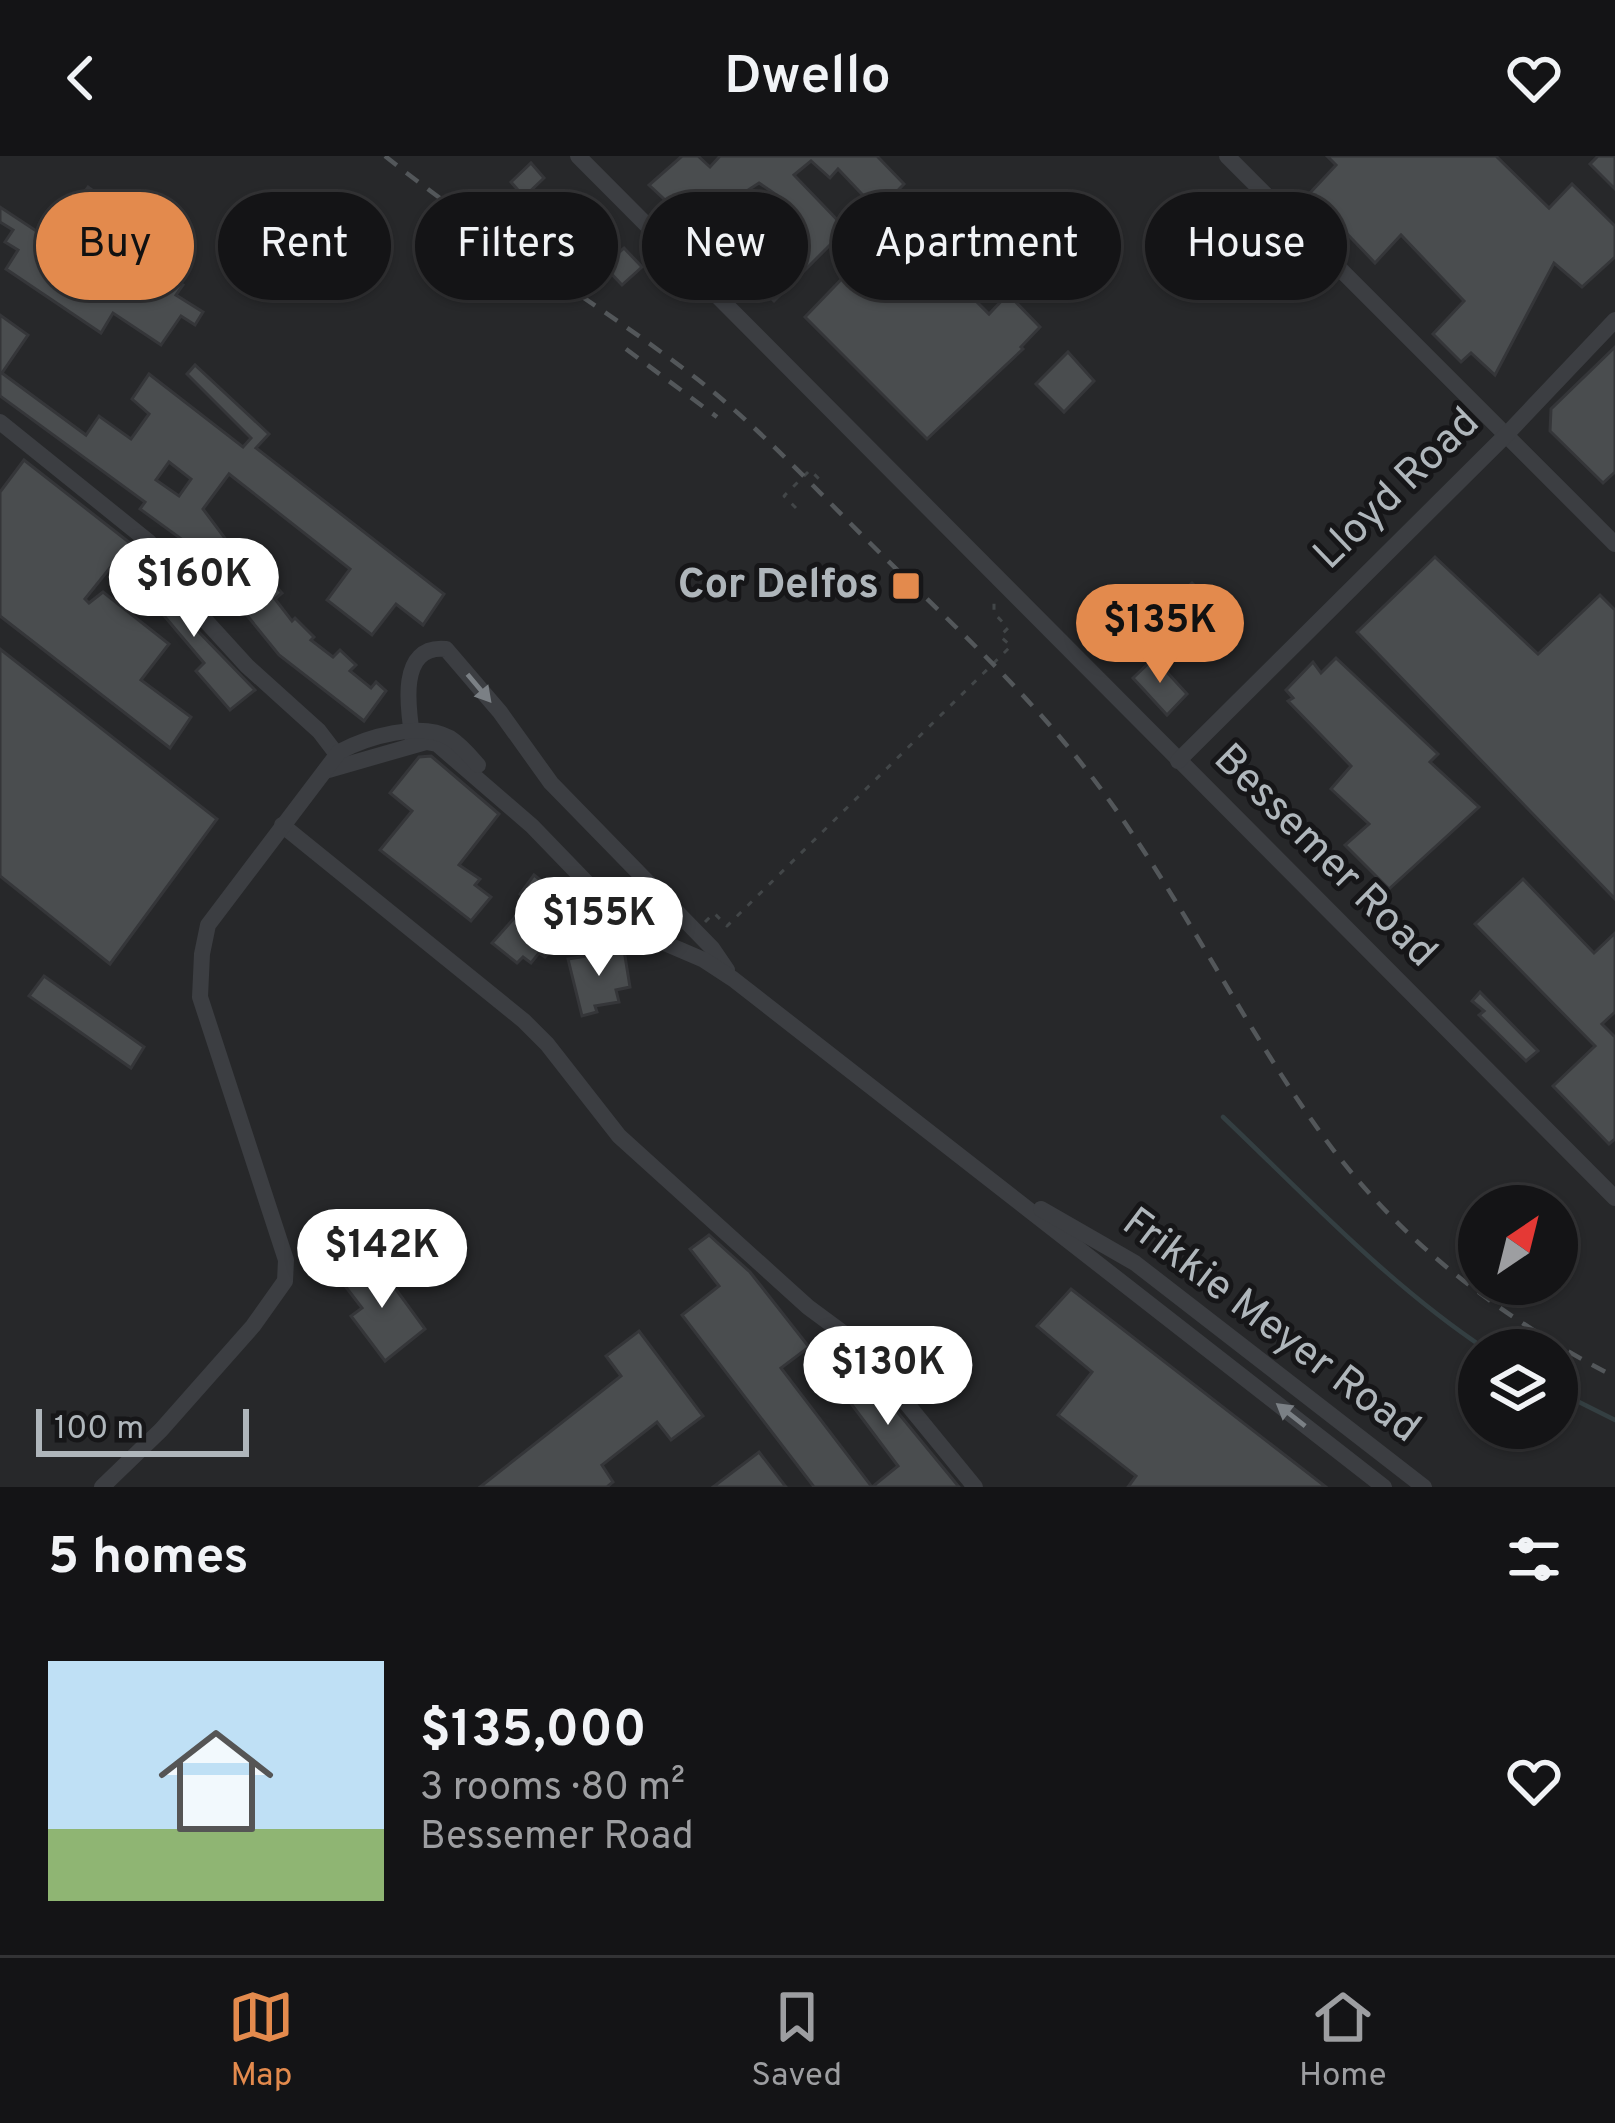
<!DOCTYPE html>
<html lang="en">
<head>
<meta charset="utf-8">
<style>
  body { margin:0; font-family:Overpass,sans-serif; background:#1d1d1f; color:#f1f3f6; height:100vh; display:flex; flex-direction:column; font-size:45px; white-space:nowrap }
  * { box-sizing:border-box; margin:0 }
  p { font-size:39px; color:#9d9ea1 }
  .icon { flex:none; width:66px; height:66px; fill:none; stroke:currentColor; stroke-width:2; stroke-linecap:round; stroke-linejoin:round }
  .map { position:relative; height:1331px; overflow:hidden }
  .details { display:flex; flex-direction:column; background:#141416; flex:1 }
  .details>* { flex:none }
  .hud { position:absolute; left:36px; top:36px; width:1545px; height:108px; display:flex; gap:24px }
  .needle { width:78px; rotate:35deg }
  .tools { position:absolute; left:1458px; top:1029px; display:grid; gap:24px }
  .tools a { display:grid; place-items:center; width:120px; height:120px; border-radius:50%; background:#141416; box-shadow:0 3px 9px #0004,0 0 0 3px #333335; font-size:60px }
  .scale { position:absolute; left:36px; bottom:30px; width:213px; box-sizing:border-box; padding-left:12px; border:6px solid #afb6bb; border-top:0; font-size:33px; line-height:42px; white-space:nowrap; color:#afb6bb; -webkit-text-stroke:9px #161618; paint-order:stroke }
  .price { position:absolute; translate:-50% -102px; padding:0 27px; border-radius:42px; background:#fff; color:#222; font-size:39px; line-height:78px; filter:drop-shadow(0 3px 6px #0008) }
  .price::after { content:''; position:absolute; left:50%; top:72px; width:36px; height:27px; margin-left:-18px; background:inherit; clip-path:polygon(0 0,100% 0,50% 100%) }
  .price.selected { background:#e38a4d; color:#111 }
  ul { padding:0; list-style:none }
  li { display:flex; align-items:center; gap:36px; height:300px; padding:0 48px }
  li+li { border-top:3px solid #333335 }
  li span { display:grid; place-items:center; flex:none; width:336px; height:240px; border-radius:0px; color:#555 }
  li>.icon { margin-inline-start:auto }
  span .icon { width:144px; height:144px; fill:#fffc; stroke-width:1 }
  li b { font-size:51px }
  h2 { display:flex; justify-content:space-between; align-items:center; height:144px; padding:0 48px; font-size:51px }
  .chip { padding:0 42px; border-radius:54px; background:#141416; box-shadow:0 3px 9px #0004,0 0 0 3px #333335; font-size:42px; line-height:108px }
  .chip.selected { background:#e38a4d; color:#111 }
  header { display:flex; justify-content:space-between; align-items:center; height:156px; padding:0 48px; background:#141416; font-size:54px; font-weight:600 }
  .tabs { display:flex; justify-content:space-around; align-items:center; height:168px; border-top:3px solid #333335; background:#141416; font-size:33px; color:#9d9ea1 }
  .tabs a { display:grid; justify-items:center; gap:6px }
  .tabs .selected { color:#e38a4d }
  .map>svg:first-child { display:block }
  .built { fill:#27282a; fill-rule:evenodd }
  .lines { fill:none; stroke-linecap:round; stroke-linejoin:round }
  .stream { stroke:#343f42; stroke-width:4.5 }
  .building { fill:#4a4d4f; stroke:#353639; stroke-width:3; fill-rule:evenodd }
  .path { stroke:#424648; stroke-width:3; stroke-dasharray:6 9; stroke-linecap:butt }
  .minor { stroke:#3c3e42; stroke-width:16 }
  .rail { stroke:#53575a; stroke-width:4.5; stroke-dasharray:15 12; stroke-linecap:butt }
  .oneway { fill:#7b8085 }
  .poi-dot { fill:#e38a4d; stroke:#161618; stroke-width:4.5 }
  .labels { text-anchor:middle; dominant-baseline:central; stroke-width:10; stroke-linejoin:round; paint-order:stroke }
  .street-label { font-size:42px; fill:#afb6bb; stroke:#161618 }
  .poi-label { font-size:42px; font-weight:bold; fill:#afb6bb; stroke:#161618; text-anchor:end }
</style>
</head>
<body>
<header><svg class="icon" aria-label="back" viewBox="0 0 24 24"><path d="M15 5l-7 7 7 7"/></svg>Dwello<svg class="icon" aria-label="heart" viewBox="0 0 24 24"><path d="M12 20l-8-8c-3-5 5-10 8-4 3-6 11-1 8 4z"/></svg></header>
<div class="map">
<svg width="1615" height="1331" viewBox="0 0 1615 1331">
  <rect width="100%" height="100%" fill="#1b1b1d"/>
  <path class="built" d="M0,0H1615V1331H0ZM1479,1050H1557V1128H1479ZM1479,1194H1557V1272H1479Z"/>
  <g class="lines">
    <g class="stream">
      <path d="M1223,961C1308,1042 1389,1129 1487,1194"/>
      <path d="M1557,1235L1615,1264"/>
    </g>
  </g>
  <g class="building">
    <path d="M682,0H698L710,11L720,0H877L904,28L878,55L838,13L830,22L811,5L794,19L846,73L774,145L649,29ZM759,27L778,40L759,59L739,40Z"/>
    <path d="M1327,0H1496L1549,52L1572,28L1615,70V101L1582,131L1554,107L1495,219L1471,197L1461,206L1433,178L1464,145L1401,79L1375,107L1309,38L1336,9Z"/>
    <path d="M1598,0H1615V33L1590,8Z"/>
    <path d="M531,7L544,22L524,41L511,26Z"/>
    <path d="M88,31L145,74L131,94L183,129L176,139L203,156L195,169L181,160L161,189L113,157L101,177L6,113L18,94L5,86L13,74L0,66V51L50,84Z"/>
    <path d="M914,48L983,115L965,134L989,158L1008,138L1040,171L1021,191L1023,193L927,283L805,161Z"/>
    <path d="M575,50L590,65L570,87L557,72Z"/>
    <path d="M624,92L642,111L622,129L604,110Z"/>
    <path d="M0,159L28,179L2,217L86,279L99,260L131,283L149,258L132,243L149,218L243,291L251,282L187,218L195,209L269,278L256,292L444,438L423,469L396,448L372,479L327,444L350,413L229,318L203,353L233,393L236,390L248,402L244,406L263,428L268,421L282,437L275,443L292,465L295,462L314,481L311,484L333,501L340,494L356,509L350,515L371,532L376,526L386,535L364,565L279,499L191,390L140,353L145,346L0,240ZM169,306L191,323L179,340L156,324Z"/>
    <path d="M1615,191V316L1603,327L1550,275L1551,253Z"/>
    <path d="M1068,196L1094,225L1064,256L1036,228Z"/>
    <path d="M24,304L130,387L85,443L89,447L103,436L169,488L141,524L191,561L170,592L0,460V336Z"/>
    <path d="M1435,401L1538,498L1600,439L1615,454V743L1357,476Z"/>
    <path d="M144,402L195,472L255,534L230,554L196,515L204,507L127,416Z"/>
    <path d="M1192,427L1209,444L1192,458L1177,441Z"/>
    <path d="M0,493L217,663L110,808L0,720Z"/>
    <path d="M1154,502L1187,538L1167,559L1133,522Z"/>
    <path d="M1336,502L1438,598L1430,606L1479,651L1389,733L1345,689L1369,668L1331,633L1351,610L1288,545L1293,542L1286,534L1313,506L1321,517Z"/>
    <path d="M431,600L499,658L459,709L480,723L475,729L491,741L471,765L380,694L412,655L390,637L419,601Z"/>
    <path d="M534,719L593,765L577,783L567,775L545,801L539,797L531,807L523,801L517,807L492,787L524,751L520,748L524,742L520,738Z"/>
    <path d="M1523,723L1594,797L1615,777V856L1602,868L1615,881V983L1609,988L1553,930L1595,890L1475,768Z"/>
    <path d="M624,794L630,831L616,834L619,846L595,850L597,856L582,860L568,803Z"/>
    <path d="M44,820L144,891L131,912L29,840Z"/>
    <path d="M1480,836L1538,895L1526,905L1479,859L1484,855L1472,845Z"/>
    <path d="M709,1079L750,1116L809,1191L781,1212L872,1331H814L682,1159L719,1130L690,1093Z"/>
    <path d="M373,1102L425,1173L385,1205L351,1160L362,1152L342,1126Z"/>
    <path d="M1071,1133L1326,1331H1128L1136,1320L1058,1259L1092,1216L1037,1170Z"/>
    <path d="M639,1175L703,1260L671,1284L657,1266L602,1309L613,1326L607,1331H480L621,1220L606,1200Z"/>
    <path d="M843,1193L849,1197L959,1331H872L898,1310L822,1209Z"/>
    <path d="M759,1296L786,1331H713Z"/>
  </g>
  <g class="lines">
    <g class="path">
      <path d="M796,352L784,340L810,314L822,326"/>
      <path d="M705,766L714,757L727,770L1011,490L1000,480L1008,472L994,457V439"/>
    </g>
    <g class="minor">
      <path d="M578,0L1615,1042"/>
      <path d="M1227,0L1615,388"/>
      <path d="M0,266L149,386L205,464L247,510L319,575L342,605"/>
      <path d="M413,585C408,554 397,488 446,493L500,556L551,627L712,792L727,814"/>
      <path d="M1178,605L1505,280L1615,164"/>
      <path d="M325,615L426,586L437,588L532,670L619,760L648,780L704,804L733,823L1384,1331"/>
      <path d="M282,669L524,865L547,888L619,980L808,1151L858,1188L975,1331"/>
      <path d="M1041,1053L1135,1107L1424,1331"/>
      <path d="M102,1331L161,1274L253,1170L285,1125L286,1104L200,841L202,798L208,769L339,596C367,581 420,565 450,582C461,589 470,600 478,609"/>
    </g>
    <g class="rail">
      <path d="M385,0C482,78 589,141 688,216C756,267 813,331 873,390C937,454 1006,516 1064,586C1165,706 1231,853 1323,980C1399,1085 1501,1162 1615,1221"/>
      <path d="M626,193L717,261"/>
    </g>
  </g>
  <defs><path id="oneway-solid" d="M-6-.8H1V-3.2L6.5 0L1 3.2V.8H-6Z" transform="scale(3)"/></defs>
  <g class="oneway">
    <use href="#oneway-solid" transform="translate(479 532) rotate(50)"/>
    <use href="#oneway-solid" transform="translate(1291 1259) rotate(-142)"/>
  </g>
  <rect class="poi-dot" x="891" y="415" width="30" height="30" rx="6"/>
  <g class="labels">
    <g class="street-label">
      <text transform="translate(1398 334) rotate(-44)">Lloyd Road</text>
      <text transform="translate(1324 701) rotate(45)">Bessemer Road</text>
      <text transform="translate(1270 1171) rotate(37)">Frikkie Meyer Road</text>
    </g>
    <g class="poi-label">
      <text x="879" y="430">Cor Delfos</text>
    </g>
  </g>
</svg>
<div class="tools">
<a><svg class="needle" viewBox="-14 -14 28 28"><path d="M0-13l5 13h-10z" fill="#e53935"/><path d="M0 13l5-13h-10z" fill="#9d9ea1"/></svg></a>
<a><svg class="icon" aria-label="layers" viewBox="0 0 24 24"><path d="M12 4l9 5-9 5-9-5zM3 14l9 5 9-5"/></svg></a>
</div>
<div class="scale">100 m</div>
<b class="price" style="left:194px;top:484px">$160K</b>
<b class="price selected" style="left:1160px;top:530px">$135K</b>
<b class="price" style="left:599px;top:823px">$155K</b>
<b class="price" style="left:382px;top:1155px">$142K</b>
<b class="price" style="left:888px;top:1272px">$130K</b>
<div class="hud">
<a class="chip selected">Buy</a>
<a class="chip">Rent</a>
<a class="chip">Filters</a>
<a class="chip">New</a>
<a class="chip">Apartment</a>
<a class="chip">House</a>
</div>
</div>
<section class="details">
<h2>5 homes<svg class="icon" aria-label="filters" viewBox="0 0 24 24"><path d="M4 7h16M4 17h16"/><circle cx="9" cy="7" r="2"/><circle cx="15" cy="17" r="2"/></svg></h2>
<ul>
<li><span style="background:linear-gradient(#bfe0f5 70%,#8fb573 0)"><svg class="icon" aria-label="home" viewBox="0 0 24 24"><path d="M3 11l9-7 9 7M6 9v11h12V9"/></svg></span><div><b>$135,000</b><p>3 rooms · 80 m²</p><p>Bessemer Road</p></div><svg class="icon" aria-label="heart" viewBox="0 0 24 24"><path d="M12 20l-8-8c-3-5 5-10 8-4 3-6 11-1 8 4z"/></svg></li>
</ul>
</section>
<nav class="tabs">
<a class="selected"><svg class="icon" aria-label="map" viewBox="0 0 24 24"><path d="M3 6l6-2 6 2 6-2v14l-6 2-6-2-6 2zM9 4v14M15 6v14"/></svg>Map</a>
<a><svg class="icon" aria-label="saved" viewBox="0 0 24 24"><path d="M7 4h10v16l-5-4-5 4z"/></svg>Saved</a>
<a><svg class="icon" aria-label="home" viewBox="0 0 24 24"><path d="M3 11l9-7 9 7M6 9v11h12V9"/></svg>Home</a>
</nav>
</body>
</html>
